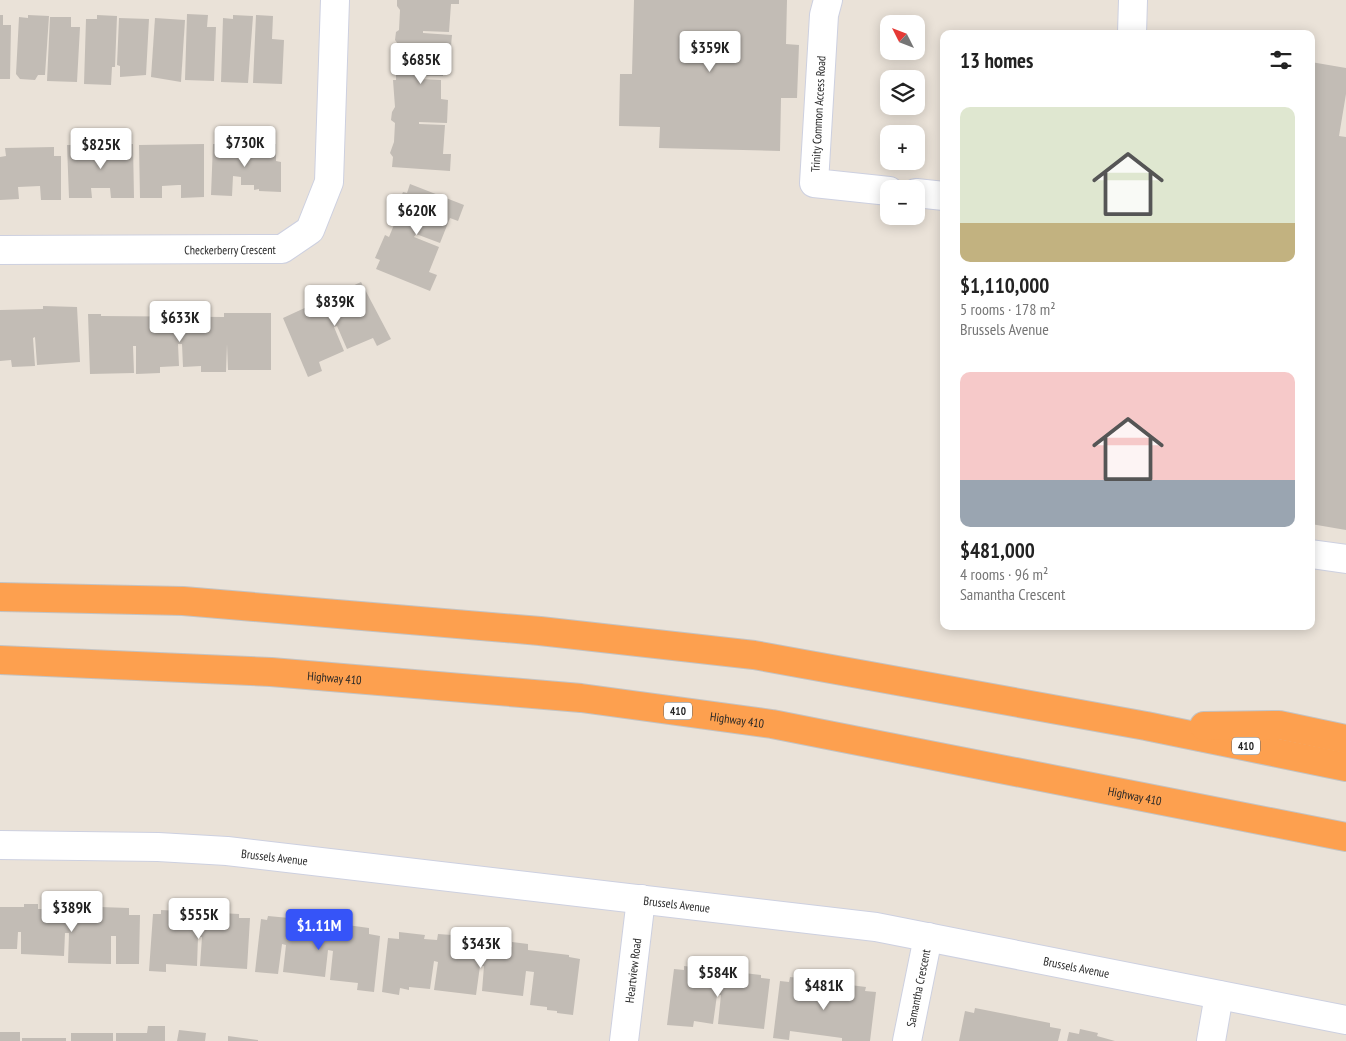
<!DOCTYPE html>
<html lang="en">
<head>
<meta charset="utf-8">
<style>
  body { margin:0; font-family:"PT Sans Narrow",sans-serif; background:#f2f2f2; color:#222; height:100vh; display:flex; flex-direction:column; font-size:19px; white-space:nowrap }
  * { box-sizing:border-box; margin:0 }
  p { font-size:16px; color:#767676 }
  .icon { flex:none; width:28px; height:28px; fill:none; stroke:currentColor; stroke-width:2; stroke-linecap:round; stroke-linejoin:round }
  .map { position:relative; flex:1; overflow:hidden }
  .side { position:absolute; left:940px; top:30px; width:375px; height:600px; display:flex; flex-direction:column; background:#fff; border-radius:10px; box-shadow:0 2px 12px #0003 }
  .side>* { flex:none }
  .needle { width:32px; rotate:312deg }
  .buttons { position:absolute; left:880px; top:15px; display:grid; gap:10px }
  .buttons a { display:grid; place-items:center; width:45px; height:45px; border-radius:10px; background:#fff; box-shadow:0 2px 12px #0003; font-size:25px }
  .price { position:absolute; translate:-50% -42px; padding:0 11px; border-radius:5px; background:#fff; color:#222; font-size:16px; line-height:32px; filter:drop-shadow(0 1px 2px #0008) }
  .price::after { content:''; position:absolute; left:50%; top:30px; width:15px; height:11px; margin-left:-8px; background:inherit; clip-path:polygon(0 0,100% 0,50% 100%) }
  .price.current { background:#3654f8; color:#fff }
  ul { padding:0; list-style:none }
  li { display:grid; align-content:center; gap:10px; height:265px; padding:0 20px }
  li span { display:grid; place-items:center; height:155px; border-radius:10px; color:#555 }
  li>.icon { margin-inline-start:auto }
  span .icon { width:90px; height:90px; fill:#fffc; stroke-width:1 }
  li b { font-size:21px }
  h2 { display:flex; justify-content:space-between; align-items:center; height:60px; padding:0 20px; font-size:21px }
  .map>svg:first-child { display:block }
  .building { fill:#c2bcb5 }
  .lines { fill:none; stroke-linecap:round; stroke-linejoin:round }
  .minor-casing { stroke:#cdd0e0; stroke-width:30 }
  .highway-casing { stroke:#c3c3c3; stroke-width:30 }
  .minor { stroke:#fff; stroke-width:28 }
  .highway { stroke:#fda04f; stroke-width:28 }
  .labels { text-anchor:middle; dominant-baseline:central; stroke-width:5; stroke-linejoin:round; paint-order:stroke }
  .shield { fill:#fff; stroke:#686868; stroke-width:1 }
  .shield-label { font-size:11px; font-weight:bold; fill:#272727 }
  .street-label { font-size:12px; fill:#272727; stroke:#fff }
</style>
</head>
<body>
<div class="map">
<svg width="1346" height="1041" viewBox="0 0 1346 1041">
  <rect width="100%" height="100%" fill="#eae2d8"/>
  <g class="building">
    <path d="M397,0H459V4H451L449,32L423,31V33L452,35L450,57H444L443,76H419L420,79L441,80V99L448,100L447,123L419,122V124L445,125L443,154H451L450,171L392,167L393,157L390,153L394,142L395,123L391,120L392,112L395,107L393,80H396V73H394V57L398,58V44L395,40L396,32L399,30L400,10L397,6Z"/>
    <path d="M634,0H787L786,44L799,45L797,98H781L780,151L659,148L660,127L619,126L620,74H632Z"/>
    <path d="M187,14L208,15L207,27H216L214,81L185,80Z"/>
    <path d="M0,15H3V25H11L10,79H0Z"/>
    <path d="M28,15L49,16L45,75H38L35,80L20,79L16,74L19,17L28,18Z"/>
    <path d="M97,15L117,16L115,67H112L111,85L84,84L86,19H97Z"/>
    <path d="M233,15L253,16L248,83L221,82L223,18L233,19Z"/>
    <path d="M256,15L273,16L272,39L284,40L282,84L253,83Z"/>
    <path d="M50,17H71V27H80L77,82L47,81Z"/>
    <path d="M119,18L149,19L146,75L120,77V66L117,65Z"/>
    <path d="M155,18L185,20L181,82L151,77Z"/>
    <path d="M1311,62L1346,68V94L1339,136L1346,137V530L1311,524Z"/>
    <path d="M133,144L134,198H111L110,188H91L92,198H69L67,145Z"/>
    <path d="M204,144V197L181,198V185H178L162,186V198H140L139,145Z"/>
    <path d="M213,144H239V152L241,144H276V161L281,162V192L259,191V189L254,190V185H241V177L233,176L232,196L211,195Z"/>
    <path d="M54,147V156H61V200H41L40,186L18,187L19,199L0,200V157L6,156L5,148Z"/>
    <path d="M410,184L464,205L458,221L450,218L440,243L416,234L414,237L439,247L429,272L437,275L430,291L376,269L380,260L375,258L385,235L389,237L398,215L394,213L403,192L407,193Z"/>
    <path d="M361,282L391,339L377,346L373,338L347,349L337,326L334,327L344,351L319,362L322,371L308,377L283,318Z"/>
    <path d="M43,306L77,307L80,362L37,365L35,337L33,338L35,366L12,367L11,360L0,361V310L43,309Z"/>
    <path d="M224,313H271V370H228L227,344L226,372H201V366L183,367L182,344H178L179,366L160,367V373L136,374V346H133L134,373L90,374L88,314H101V316L224,317Z"/>
    <path d="M24,904H38V909H48V904H62V910H66V906H83L82,909L100,910V907L129,908V915H140L139,964H116V936H111V964L68,963L69,933H65L64,956L21,954V932H18L17,949H0V907H24Z"/>
    <path d="M161,910L239,914V918H250L247,969L200,966L202,937H198L197,966L166,964V972L149,971L153,914H161Z"/>
    <path d="M268,916L300,919L299,923L347,929V925L369,928V934L380,936L374,992L357,990L358,983L330,980L333,951L328,950L325,977L283,972L286,945L282,944L278,974L255,972L261,919L267,920Z"/>
    <path d="M399,932L425,935L424,939L437,940L438,934L452,935V939L473,942L474,937L485,939L484,944H491V940L504,941V946L512,947V942L528,944V950L569,955V957L580,959L573,1015L557,1013V1011L547,1010V1007L530,1005L534,972L526,971L523,996L482,991L484,966H480L476,995L434,990L438,962L434,961L430,989L409,987V990L400,988L399,995L382,992L388,938L399,939Z"/>
    <path d="M684,966L761,975V978L770,979L764,1029L718,1024L721,995H717L713,1024L694,1021L693,1027L667,1025L674,969L684,970Z"/>
    <path d="M790,977L808,979L807,984L841,988L842,984L866,987L865,991L876,992L870,1041H842V1038L790,1031L789,1040L773,1038L780,981L789,982Z"/>
    <path d="M975,1008L1050,1023V1027L1061,1029L1058,1041H959L965,1011L974,1013Z"/>
    <path d="M148,1026H165V1041H116V1033H147Z"/>
    <path d="M1080,1029L1098,1033L1097,1036L1115,1041H1067L1069,1032L1079,1034Z"/>
    <path d="M179,1030L206,1033L205,1041H177Z"/>
    <rect x="0" y="1032" width="20" height="9"/>
    <rect x="71" y="1033" width="42" height="8"/>
    <path d="M228,1036L258,1040V1041H228Z"/>
    <rect x="22" y="1038" width="44" height="3"/>
  </g>
  <g class="lines">
    <defs>
      <g id="minor">
        <path d="M828,0L824,15L814,183L889,191"/>
        <path d="M1132,34L1133,0"/>
        <path d="M916,193L944,196"/>
        <path id="s1" d="M0,250L282,249L310,230L329,182L335,0"/>
        <path d="M1311,554L1346,559"/>
        <path id="s2" d="M0,845L158,847L227,851L876,927L1346,1020"/>
        <path id="s3" d="M624,1041L641,899"/>
        <path id="s4" d="M907,1041L928,937"/>
        <path d="M1211,1041L1219,995"/>
      </g>
      <g id="highway">
        <path d="M0,597L183,601L540,631L754,655L1146,726L1346,767"/>
        <path id="s5" d="M0,660L271,672L581,698L772,724L1346,837"/>
        <path d="M1204,726L1279,725L1346,739"/>
      </g>
    </defs>
    <use href="#minor" class="minor-casing"/>
    <use href="#highway" class="highway-casing"/>
    <use href="#minor" class="minor"/>
    <use href="#highway" class="highway"/>
  </g>
  <g class="labels">
    <g class="shield">
      <rect x="664" y="702.5" width="28" height="17" rx="4"/>
      <rect x="1232" y="737.5" width="28" height="17" rx="4"/>
    </g>
    <g class="shield-label">
      <text x="678" y="711">410</text>
      <text x="1246" y="746">410</text>
    </g>
    <g class="street-label">
      <text transform="translate(818 114) rotate(-87)">Trinity Common Access Road</text>
      <text stroke="none"><textPath href="#s1" startOffset="230">Checkerberry Crescent</textPath></text>
      <text stroke="none"><textPath href="#s5" startOffset="335">Highway 410</textPath></text>
      <text stroke="none"><textPath href="#s5" startOffset="740">Highway 410</textPath></text>
      <text stroke="none"><textPath href="#s5" startOffset="1145">Highway 410</textPath></text>
      <text stroke="none"><textPath href="#s2" startOffset="275">Brussels Avenue</textPath></text>
      <text stroke="none"><textPath href="#s2" startOffset="680">Brussels Avenue</textPath></text>
      <text stroke="none"><textPath href="#s2" startOffset="1085">Brussels Avenue</textPath></text>
      <text stroke="none"><textPath href="#s3" startOffset="71">Heartview Road</textPath></text>
      <text stroke="none"><textPath href="#s4" startOffset="54">Samantha Crescent</textPath></text>
    </g>
  </g>
</svg>
<div class="buttons">
<a><svg class="needle" viewBox="-14 -14 28 28"><path d="M0-13l5 13h-10z" fill="#e53935"/><path d="M0 13l5-13h-10z" fill="#767676"/></svg></a>
<a><svg class="icon" aria-label="layers" viewBox="0 0 24 24"><path d="M12 4l9 5-9 5-9-5zM3 14l9 5 9-5"/></svg></a>
<a>+</a>
<a>−</a>
</div>
<b class="price" style="left:710px;top:73px">$359K</b>
<b class="price" style="left:421px;top:85px">$685K</b>
<b class="price" style="left:245px;top:168px">$730K</b>
<b class="price" style="left:101px;top:170px">$825K</b>
<b class="price" style="left:417px;top:236px">$620K</b>
<b class="price" style="left:335px;top:327px">$839K</b>
<b class="price" style="left:180px;top:343px">$633K</b>
<b class="price" style="left:72px;top:933px">$389K</b>
<b class="price" style="left:199px;top:940px">$555K</b>
<b class="price current" style="left:319px;top:951px">$1.11M</b>
<b class="price" style="left:481px;top:969px">$343K</b>
<b class="price" style="left:718px;top:998px">$584K</b>
<b class="price" style="left:824px;top:1011px">$481K</b>
<section class="side">
<h2>13 homes<svg class="icon" aria-label="filters" viewBox="0 0 24 24"><path d="M4 7h16M4 17h16"/><circle cx="9" cy="7" r="2"/><circle cx="15" cy="17" r="2"/></svg></h2>
<ul>
<li><span style="background:linear-gradient(#dfe7d0 75%,#c2b280 0)"><svg class="icon" aria-label="home" viewBox="0 0 24 24"><path d="M3 11l9-7 9 7M6 9v11h12V9"/></svg></span><div><b>$1,110,000</b><p>5 rooms · 178 m²</p><p>Brussels Avenue</p></div></li>
<li><span style="background:linear-gradient(#f6c9c9 70%,#9aa5b1 0)"><svg class="icon" aria-label="home" viewBox="0 0 24 24"><path d="M3 11l9-7 9 7M6 9v11h12V9"/></svg></span><div><b>$481,000</b><p>4 rooms · 96 m²</p><p>Samantha Crescent</p></div></li>
</ul>
</section>
</div>
</body>
</html>
